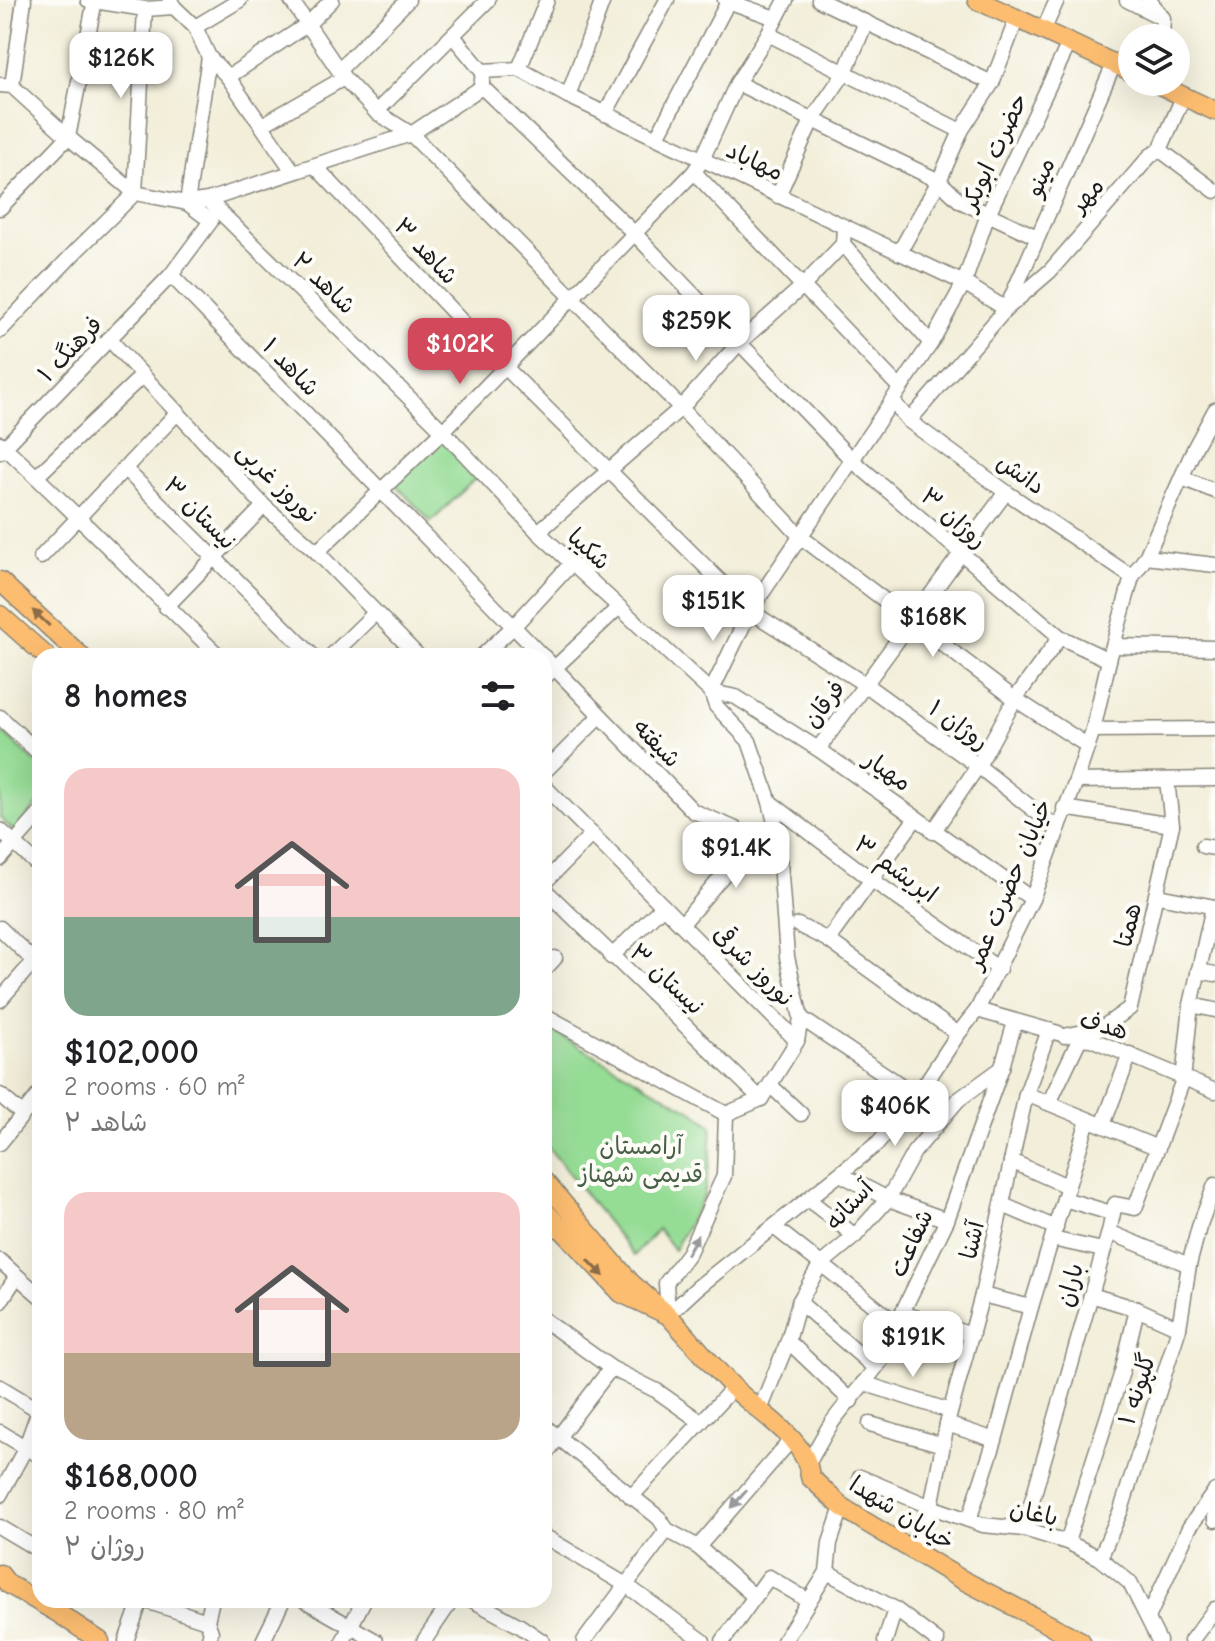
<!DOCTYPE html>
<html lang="en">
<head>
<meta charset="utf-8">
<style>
  body { margin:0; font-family:"Comic Neue","Playpen Sans Arabic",sans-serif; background:#f2f2f2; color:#202124; height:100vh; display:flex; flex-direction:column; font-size:30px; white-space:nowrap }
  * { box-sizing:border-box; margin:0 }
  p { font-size:26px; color:#757577 }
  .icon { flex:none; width:44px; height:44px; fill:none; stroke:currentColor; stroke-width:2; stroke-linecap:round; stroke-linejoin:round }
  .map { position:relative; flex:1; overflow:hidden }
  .side { position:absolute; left:32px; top:648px; width:520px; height:960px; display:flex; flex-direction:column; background:#fff; border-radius:24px; box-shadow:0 8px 32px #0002 }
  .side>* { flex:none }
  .buttons { position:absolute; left:1118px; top:24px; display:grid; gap:16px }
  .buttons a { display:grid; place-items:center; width:72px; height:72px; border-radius:50%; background:#fff; box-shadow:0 8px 32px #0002; font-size:40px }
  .price { position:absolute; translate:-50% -68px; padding:0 18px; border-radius:16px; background:#fff; color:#222; font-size:26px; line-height:52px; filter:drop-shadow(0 2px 4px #0008) }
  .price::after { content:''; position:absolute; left:50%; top:48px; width:24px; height:18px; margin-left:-12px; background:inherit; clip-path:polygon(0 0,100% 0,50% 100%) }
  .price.on { background:#d1495b; color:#fff }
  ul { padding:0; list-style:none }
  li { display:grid; align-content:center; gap:16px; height:424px; padding:0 32px }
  li span { display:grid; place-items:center; height:248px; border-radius:24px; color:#555 }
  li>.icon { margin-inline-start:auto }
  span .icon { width:144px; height:144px; fill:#fffc; stroke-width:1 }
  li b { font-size:34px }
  h2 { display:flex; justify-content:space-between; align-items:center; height:96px; padding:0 32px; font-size:34px }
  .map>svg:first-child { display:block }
  .green { fill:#95dc95; stroke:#587c58; stroke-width:2 }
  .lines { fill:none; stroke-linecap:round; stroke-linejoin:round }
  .minor-casing { stroke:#87857a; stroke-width:17 }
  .major-casing { stroke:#87857a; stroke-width:21 }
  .minor { stroke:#fff; stroke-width:14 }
  .major { stroke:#fcbd6f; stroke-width:18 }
  .oneway { fill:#8c6c46 }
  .oneway2 { fill:#999 }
  .labels { text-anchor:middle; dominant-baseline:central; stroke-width:8; stroke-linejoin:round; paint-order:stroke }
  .street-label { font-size:24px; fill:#1c1c1c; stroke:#fdfcf7 }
  .park-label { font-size:24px; fill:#465f46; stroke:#fdfcf7 }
</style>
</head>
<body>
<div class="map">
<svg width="1215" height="1641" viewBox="0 0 1215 1641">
  <rect width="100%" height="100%" fill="#fdfcf7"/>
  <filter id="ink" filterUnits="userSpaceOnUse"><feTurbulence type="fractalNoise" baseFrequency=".0125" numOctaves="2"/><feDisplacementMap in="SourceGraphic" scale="16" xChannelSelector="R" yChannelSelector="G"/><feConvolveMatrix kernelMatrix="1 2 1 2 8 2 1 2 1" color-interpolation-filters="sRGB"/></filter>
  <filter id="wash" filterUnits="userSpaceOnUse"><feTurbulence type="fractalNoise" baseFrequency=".006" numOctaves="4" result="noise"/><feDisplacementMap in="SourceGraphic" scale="32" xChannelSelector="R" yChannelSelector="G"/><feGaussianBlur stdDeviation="1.8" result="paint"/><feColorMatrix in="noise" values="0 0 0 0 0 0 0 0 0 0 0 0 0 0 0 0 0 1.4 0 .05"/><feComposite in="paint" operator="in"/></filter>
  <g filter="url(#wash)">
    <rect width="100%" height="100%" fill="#f2eed9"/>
    <g class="green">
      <path d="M442,439L477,477L431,522L394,483Z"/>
      <path d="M0,730L40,766V802L14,831L0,818Z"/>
      <path d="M544,1026L697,1114L712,1126L710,1160L704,1196L674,1250L658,1229L634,1256L544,1142Z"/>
    </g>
  </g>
  <g filter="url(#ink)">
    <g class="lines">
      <defs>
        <g id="minor">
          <path d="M88,0L145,9L174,7"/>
          <path d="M170,0L174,7L195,27L209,57L228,77L293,171"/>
          <path d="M291,0L344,78L376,112L411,134L681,408L801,537L1015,699L1088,746"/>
          <path d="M725,0L775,18"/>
          <path d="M819,0L992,83"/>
          <path d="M1127,0L1158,16"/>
          <path d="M1149,0L1163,18L1162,38"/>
          <path d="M195,27L240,0"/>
          <path d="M1043,31L1057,0"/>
          <path d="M768,34L961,131"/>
          <path d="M453,36L482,71"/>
          <path d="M519,69L547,0"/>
          <path d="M339,70L408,0"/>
          <path d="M482,71L519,69L568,96L964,283L1006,309"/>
          <path d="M228,77L308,24L332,0"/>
          <path d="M737,83L939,181L960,201L1037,237"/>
          <path d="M0,85L12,86L68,137L135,193L187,203L208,200L411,134L482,87V79"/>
          <path d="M12,86L24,0"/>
          <path d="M482,87L635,234L852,460L1060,637L1109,660"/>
          <path d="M568,96L603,0"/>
          <path d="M376,112L488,0"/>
          <path d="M605,114L667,0"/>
          <path d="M262,125L344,78"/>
          <path d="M657,137L729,0"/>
          <path d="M1160,150L1215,191"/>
          <path d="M316,167L504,366L750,611L866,685L978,766L1057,828"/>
          <path d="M694,172L899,387"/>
          <path d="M778,196L812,120L845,72L866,22"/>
          <path d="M208,200L443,431L538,532L711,692L716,706L749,741L770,802L778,835L787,957L801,1018L797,1041L761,1099L726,1114"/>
          <path d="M0,208L68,137L95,0"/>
          <path d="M843,244L931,343"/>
          <path d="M899,253L939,181L961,131L992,83L1017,18"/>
          <path d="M171,275L542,656"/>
          <path d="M1008,305L1114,64"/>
          <path d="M0,331L77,250L135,193L145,9"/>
          <path d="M109,339L264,506L317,552L418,656"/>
          <path d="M892,400L909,421L1006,492L1132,577"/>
          <path d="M909,421L1006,309L1050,271L1150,156L1160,150L1183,97"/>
          <path d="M0,443C76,512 145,586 219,656"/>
          <path d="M0,452L171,275L211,221L187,203L209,57"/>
          <path d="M124,468L313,656"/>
          <path d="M37,476L143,375"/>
          <path d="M1182,478L1215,491"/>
          <path d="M538,532L681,408L739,343L804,285L843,244L844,227"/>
          <path d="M317,552L443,431L694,172L702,160L737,83L768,34L786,0"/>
          <path d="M41,557L178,412"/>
          <path d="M1146,557L1215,565"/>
          <path d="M166,607L264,506"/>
          <path d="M1114,646L1215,648"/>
          <path d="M331,656L375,613"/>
          <path d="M482,656L513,627L571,564"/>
          <path d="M544,657L693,811L736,829L752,841"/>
          <path d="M544,678L619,607"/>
          <path d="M711,692L750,611L931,343L964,283L988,214L1070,41"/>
          <path d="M711,692L736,697L818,749L1032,899"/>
          <path d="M0,717L40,754"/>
          <path d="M1093,730L1215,729"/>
          <path d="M818,749L1006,492"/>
          <path d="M544,772L600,716"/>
          <path d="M1076,781L1215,779"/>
          <path d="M544,786L797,1041"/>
          <path d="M770,802L872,880L999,969"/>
          <path d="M1064,808L1172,825"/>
          <path d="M0,830L40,867"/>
          <path d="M933,832L978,766L1015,699L1060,637"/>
          <path d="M1203,846L1215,848"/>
          <path d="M0,859L40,814"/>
          <path d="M544,883L592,834"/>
          <path d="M544,889L761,1099"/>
          <path d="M1158,896L1215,907"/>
          <path d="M682,924L752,841L778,835"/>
          <path d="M798,925L828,940L958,1034"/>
          <path d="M0,928L40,967"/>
          <path d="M828,940L916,818"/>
          <path d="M611,957L663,906"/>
          <path d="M544,970L555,958"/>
          <path d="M1198,971L1215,974"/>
          <path d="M0,1000L34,961"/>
          <path d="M1191,1005L1215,1010"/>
          <path d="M977,1010L1058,1033"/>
          <path d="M544,1015L726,1114"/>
          <path d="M801,1018L917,1096"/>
          <path d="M1064,1036L1102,1028L1130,1008L1172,825L1167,780"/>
          <path d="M1078,1038L1091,1039L1215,1091"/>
          <path d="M771,1086L801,1114"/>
          <path d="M1026,1094L1158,1148"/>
          <path d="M0,1095L22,1114"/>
          <path d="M1049,1103L1080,1038"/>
          <path d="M1103,1125L1130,1054"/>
          <path d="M0,1143L40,1093"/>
          <path d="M1011,1161L1067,1186"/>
          <path d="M840,1174L888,1199L947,1220"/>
          <path d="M1064,1199L1111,1213"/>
          <path d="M809,1200L855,1236"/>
          <path d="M1003,1205L1056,1228"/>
          <path d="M774,1227L901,1327"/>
          <path d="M1109,1232L1189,1265"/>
          <path d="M544,1237L557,1225"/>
          <path d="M1052,1239L1103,1250"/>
          <path d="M0,1261L40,1296"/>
          <path d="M982,1295L1031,1307"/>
          <path d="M1091,1295L1137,1309L1179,1328"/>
          <path d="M0,1302L17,1276"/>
          <path d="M799,1302L875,1368"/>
          <path d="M902,1313L972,1335"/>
          <path d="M668,1315L697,1288L878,1143L917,1096L958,1034L977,1010L1032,899L1076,781L1093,730L1109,660L1132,577L1146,557L1195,447L1215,410"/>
          <path d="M668,1315L666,1283L689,1252L724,1176L726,1114"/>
          <path d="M544,1320L611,1368L657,1391L701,1422"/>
          <path d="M788,1341L851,1401"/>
          <path d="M863,1383L950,1411"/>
          <path d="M0,1387L40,1411"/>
          <path d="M760,1410L788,1341L799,1302L820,1265L855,1236L888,1199L914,1152L958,1100L1002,1068"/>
          <path d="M870,1424L943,1445"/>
          <path d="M947,1424L995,1440"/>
          <path d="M544,1426L659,1518L667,1530"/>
          <path d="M0,1432L40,1456"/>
          <path d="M544,1456L611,1368"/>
          <path d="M809,1462C816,1450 823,1436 831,1424C852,1393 899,1351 902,1313L947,1220L1002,1067L1015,1022"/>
          <path d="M860,1477L931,1507L983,1525L1024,1529L1067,1542L1100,1558L1130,1583L1159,1641"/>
          <path d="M1215,1492V1520"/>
          <path d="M0,1495L25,1449L39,1410"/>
          <path d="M631,1497L733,1388"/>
          <path d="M969,1520L995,1440L1031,1307L1088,1120"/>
          <path d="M0,1527L40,1551"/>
          <path d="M1024,1529L1109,1232L1115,1204L1135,1208L1183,1080L1191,1005L1213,907"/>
          <path d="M544,1536L626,1585L703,1641"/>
          <path d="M1067,1542L1122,1372L1137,1309"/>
          <path d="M698,1547L755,1597"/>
          <path d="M913,1549L931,1507L947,1424L982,1295L1026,1094L1049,1030"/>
          <path d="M1100,1558L1121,1510L1179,1328L1189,1265L1199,1227L1215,1185"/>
          <path d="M827,1572L895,1609L937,1641"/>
          <path d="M143,1600L207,1621"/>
          <path d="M304,1600L376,1641"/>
          <path d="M472,1600L520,1626L542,1641"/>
          <path d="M1148,1618L1189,1528L1215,1491"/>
          <path d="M126,1641L141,1600"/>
          <path d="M208,1641L211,1632L207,1621L212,1600"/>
          <path d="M263,1641L283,1600"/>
          <path d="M343,1641L364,1600"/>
          <path d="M424,1641L452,1600"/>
          <path d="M584,1641L667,1530L698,1547L791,1440"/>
          <path d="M723,1641L769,1577L809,1601"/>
          <path d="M784,1641L827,1572L830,1543L842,1507"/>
          <path d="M885,1641L895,1609"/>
          <path d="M1191,1641L1215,1609"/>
        </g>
        <g id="major">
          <path d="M977,0L1132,72"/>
          <path d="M1153,82L1215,111"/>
          <path d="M0,581L81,656"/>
          <path d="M0,615L46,656"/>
          <path d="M544,1181L631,1283L668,1315L621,1293L544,1210"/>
          <path d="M668,1315C689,1338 709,1362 731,1385C756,1412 807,1437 810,1477L842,1507L864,1521L959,1578L1081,1641"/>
          <path d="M0,1574L8,1584L58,1613L100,1641"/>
        </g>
      </defs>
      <use href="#minor" class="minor-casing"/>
      <use href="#major" class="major-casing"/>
      <use href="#minor" class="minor"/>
      <use href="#major" class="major"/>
    </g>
    <defs><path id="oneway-solid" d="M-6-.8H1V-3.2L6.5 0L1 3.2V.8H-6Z" transform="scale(2)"/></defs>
    <g class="oneway">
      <use href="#oneway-solid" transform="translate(41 618) rotate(-137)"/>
      <use href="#oneway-solid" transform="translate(596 1268) rotate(46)"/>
    </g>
    <g class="oneway2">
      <use href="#oneway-solid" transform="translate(692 1245) rotate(-61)"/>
      <use href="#oneway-solid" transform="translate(739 1499) rotate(131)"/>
    </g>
  </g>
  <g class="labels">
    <g class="street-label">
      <text transform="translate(994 152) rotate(-65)">حضرت ابوبکر</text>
      <text transform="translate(755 161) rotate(25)">مهاباد</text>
      <text transform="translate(1040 177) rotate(-66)">مینو</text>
      <text transform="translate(1087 195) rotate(-49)">مهر</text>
      <text transform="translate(426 251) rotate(47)">شاهد ۳</text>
      <text transform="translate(324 283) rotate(44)">شاهد ۲</text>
      <text transform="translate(70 349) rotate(-46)">فرهنگ ۱</text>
      <text transform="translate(291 367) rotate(46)">شاهد ۱</text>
      <text transform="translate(1021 474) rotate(35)">دانش</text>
      <text transform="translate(278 483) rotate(45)">نوروز غربی</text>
      <text transform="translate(200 513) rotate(45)">نیستان ۳</text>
      <text transform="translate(954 518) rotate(41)">روژان ۳</text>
      <text transform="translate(589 549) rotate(43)">شکیبا</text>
      <text transform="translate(824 704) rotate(-53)">فرقان</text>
      <text transform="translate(959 725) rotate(36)">روژان ۱</text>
      <text transform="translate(657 743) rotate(46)">شیفته</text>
      <text transform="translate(888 771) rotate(35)">مهیار</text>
      <text transform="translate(896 869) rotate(36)">ابریشم ۳</text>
      <text transform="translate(1009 884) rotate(-67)">خیابان حضرت عمر</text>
      <text transform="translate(1128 925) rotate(-76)">همتا</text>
      <text transform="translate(754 966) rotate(45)">نوروز شرقی</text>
      <text transform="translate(667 979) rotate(43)">نیستان ۳</text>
      <text transform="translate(1104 1025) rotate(16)">هدف</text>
      <text transform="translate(849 1205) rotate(-47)">آستانه</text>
      <text transform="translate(972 1240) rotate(-77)">آشنا</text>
      <text transform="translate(911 1243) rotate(-65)">شفاعت</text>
      <text transform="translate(1070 1285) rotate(-75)">باران</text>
      <text transform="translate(1137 1389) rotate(-72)">گلپونه ۱</text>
      <text transform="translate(902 1513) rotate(32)">خیابان شهدا</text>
      <text transform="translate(1034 1513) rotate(12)">باغان</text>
    </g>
    <g class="park-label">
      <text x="641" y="1146">آرامستان<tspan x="641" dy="28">قدیمی شهناز</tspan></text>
    </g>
  </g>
</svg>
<div class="buttons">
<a><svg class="icon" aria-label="layers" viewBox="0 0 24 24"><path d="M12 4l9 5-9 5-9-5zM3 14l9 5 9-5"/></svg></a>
</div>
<b class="price" style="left:121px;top:100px">$126K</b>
<b class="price" style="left:696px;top:363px">$259K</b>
<b class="price on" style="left:460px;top:386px">$102K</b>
<b class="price" style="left:713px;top:643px">$151K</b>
<b class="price" style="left:933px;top:659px">$168K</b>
<b class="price" style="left:736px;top:890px">$91.4K</b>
<b class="price" style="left:895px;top:1148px">$406K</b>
<b class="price" style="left:913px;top:1379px">$191K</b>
<section class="side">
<h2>8 homes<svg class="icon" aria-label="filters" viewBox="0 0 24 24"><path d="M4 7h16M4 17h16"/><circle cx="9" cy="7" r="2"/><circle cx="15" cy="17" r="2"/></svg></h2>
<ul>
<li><span style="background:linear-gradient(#f6c9c9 60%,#7fa58c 0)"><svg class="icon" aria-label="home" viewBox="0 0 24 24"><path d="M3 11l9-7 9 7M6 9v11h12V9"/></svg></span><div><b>$102,000</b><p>2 rooms · 60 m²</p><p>شاهد ۲</p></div></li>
<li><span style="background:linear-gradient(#f6c9c9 65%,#b9a48a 0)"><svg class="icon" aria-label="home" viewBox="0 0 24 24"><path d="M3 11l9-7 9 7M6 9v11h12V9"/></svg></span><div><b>$168,000</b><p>2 rooms · 80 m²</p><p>روژان ۲</p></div></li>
</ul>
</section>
</div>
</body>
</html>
